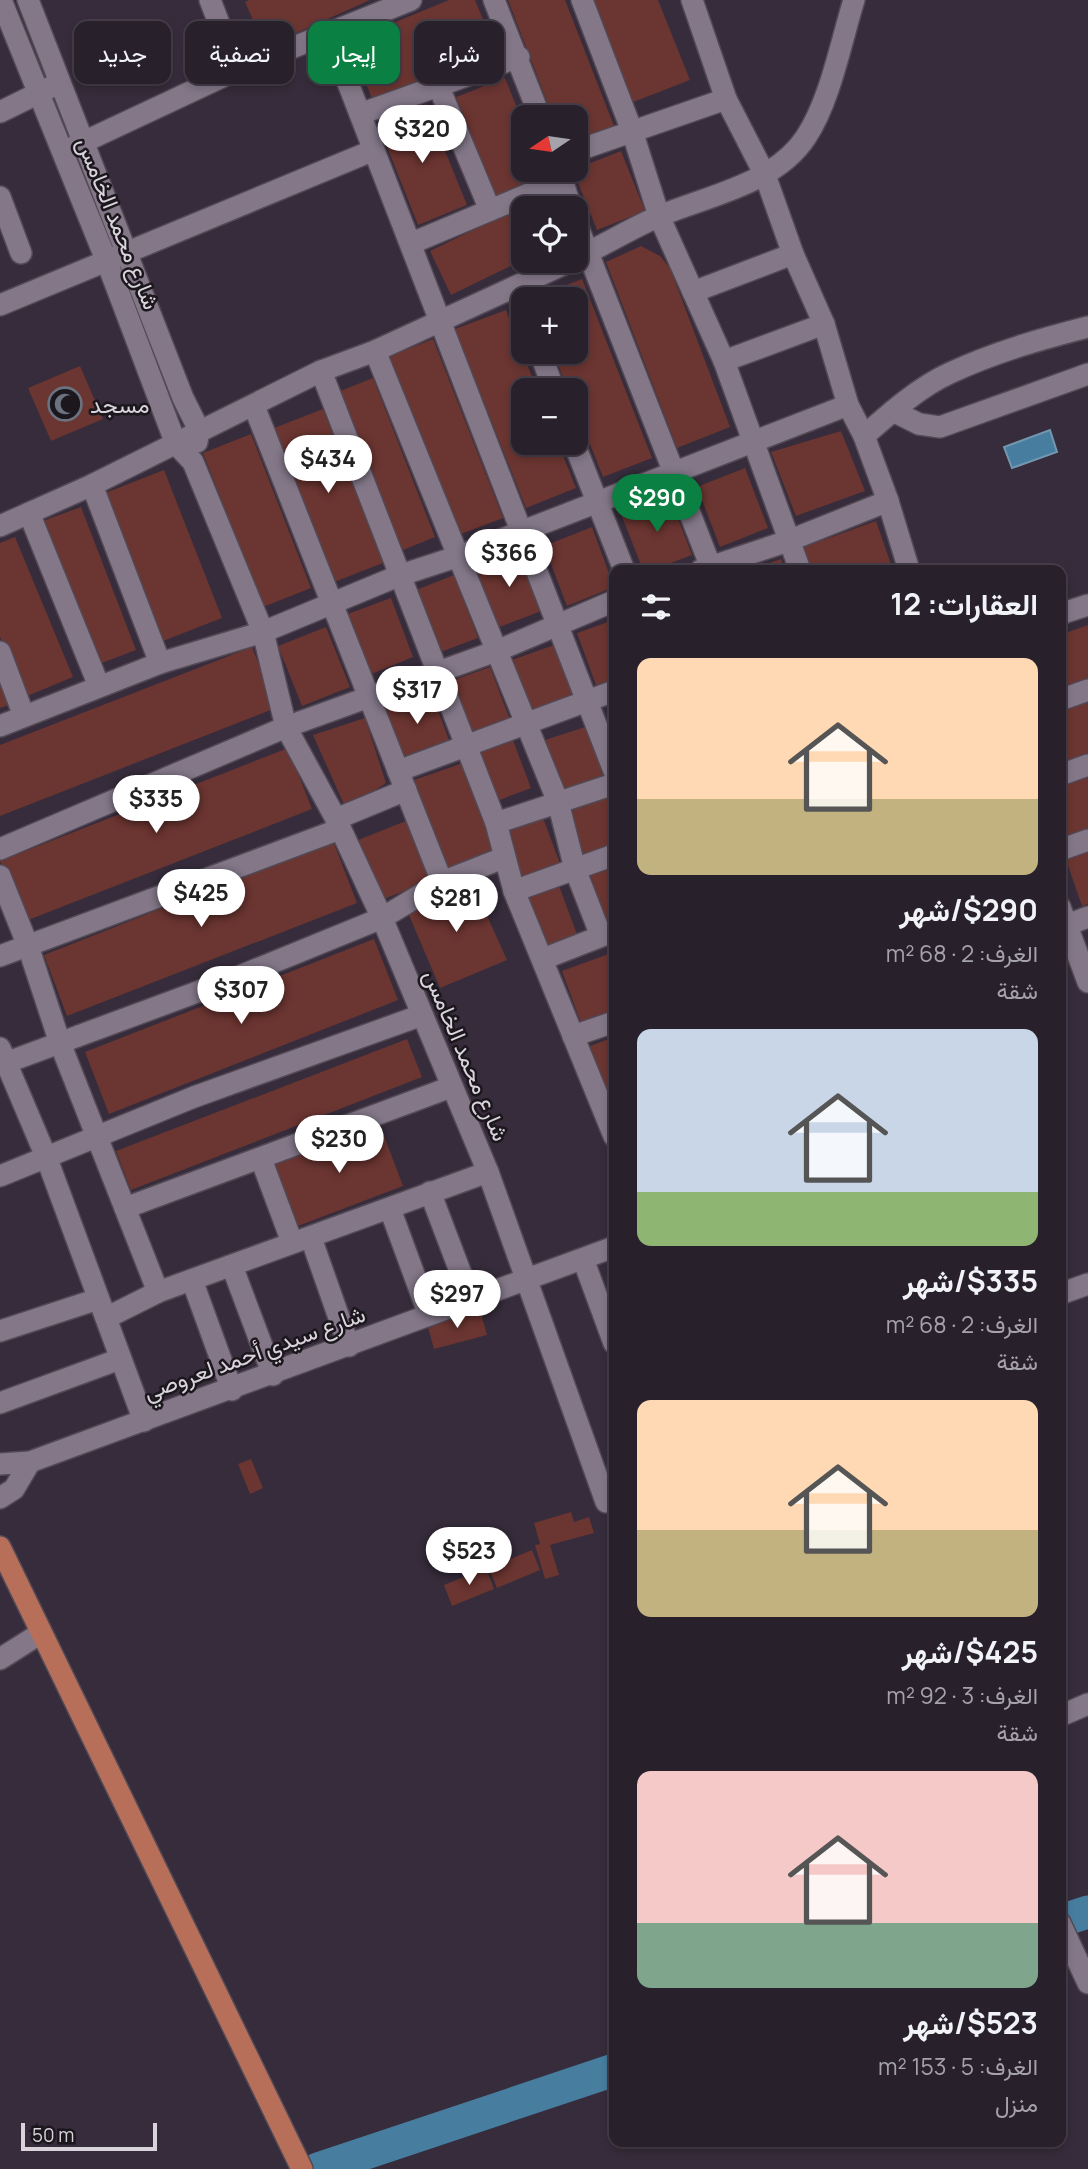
<!DOCTYPE html>
<html lang="ar">
<head>
<meta charset="utf-8">
<style>
  body { margin:0; font-family:Manrope,Vazirmatn,sans-serif; background:#342e38; color:#f1f3f6; direction:rtl; height:100vh; display:flex; flex-direction:column; font-size:26px; white-space:nowrap }
  * { box-sizing:border-box; margin:0 }
  p { font-size:23px; color:#a5a3a9 }
  .icon { flex:none; width:38px; height:38px; fill:none; stroke:currentColor; stroke-width:2; stroke-linecap:round; stroke-linejoin:round }
  .map { position:relative; flex:1; overflow:hidden; direction:ltr }
  .side { position:absolute; left:609px; top:565px; width:457px; height:1582px; display:flex; flex-direction:column; background:#28212c; border-radius:14px; box-shadow:0 4px 10px #0003,0 0 0 2px #443e48; direction:rtl }
  .side>* { flex:none }
  .banner { position:absolute; left:21px; top:21px; width:483px; height:63px; direction:rtl; display:flex; gap:14px }
  .needle { width:46px; rotate:257deg }
  .buttons { position:absolute; left:511px; top:105px; display:grid; gap:14px }
  .buttons a { display:grid; place-items:center; width:77px; height:77px; border-radius:14px; background:#28212c; box-shadow:0 4px 10px #0003,0 0 0 2px #443e48; font-size:35px }
  .scale { position:absolute; left:21px; bottom:18px; width:136px; box-sizing:border-box; padding-left:7px; border:4px solid #d9d3dc; border-top:0; font-size:19px; line-height:24px; white-space:nowrap; color:#d9d3dc; -webkit-text-stroke:5px #1b171d; paint-order:stroke }
  .price { position:absolute; translate:-50% -60px; padding:0 16px; border-radius:24px; background:#fff; color:#222; font-size:23px; line-height:46px; filter:drop-shadow(0 2px 4px #0008) }
  .price::after { content:''; position:absolute; left:50%; top:42px; width:21px; height:16px; margin-left:-10px; background:inherit; clip-path:polygon(0 0,100% 0,50% 100%) }
  .price.selected { background:#0b8043; color:#fff }
  ul { padding:0; list-style:none }
  li { display:grid; align-content:center; gap:14px; height:371px; padding:0 28px }
  li span { display:grid; place-items:center; height:217px; border-radius:14px; color:#555 }
  li>.icon { margin-inline-start:auto }
  span .icon { width:126px; height:126px; fill:#fffc; stroke-width:1 }
  li b { font-size:30px }
  h2 { display:flex; justify-content:space-between; align-items:center; height:84px; padding:0 28px; font-size:30px }
  .chip { padding:0 24px; border-radius:14px; background:#28212c; box-shadow:0 4px 10px #0003,0 0 0 2px #443e48; font-size:24px; line-height:63px }
  .chip.selected { background:#0b8043; color:#fff }
  .map>svg:first-child { display:block }
  .water { fill:#477d9f; stroke:#7397b1; stroke-width:2 }
  .lines { fill:none; stroke-linecap:round; stroke-linejoin:round }
  .river { stroke:#477d9f; stroke-width:33 }
  .building { fill:#6b3531 }
  .street-casing { stroke:#524955; stroke-width:24 }
  .primary-casing { stroke:#524955; stroke-width:24 }
  .street { stroke:#837788; stroke-width:21 }
  .primary { stroke:#b76f5a; stroke-width:21 }
  .labels { text-anchor:middle; dominant-baseline:central; stroke-width:5; stroke-linejoin:round; paint-order:stroke }
  .street-label { font-size:23px; fill:#d9d3dc; stroke:#1b171d }
  .poi-label { font-size:23px; fill:#d9d3dc; stroke:#1b171d; text-anchor:start }
</style>
</head>
<body>
<div class="map">
<svg width="1088" height="2169" viewBox="0 0 1088 2169">
  <rect width="100%" height="100%" fill="#362c3b"/>
  <path class="water" d="M1050,430L1057,452L1012,468L1004,447Z"/>
  <g class="lines">
    <g class="river">
      <path d="M1060,1921L1088,1912"/>
      <path d="M318,2169L614,2070"/>
    </g>
  </g>
  <g class="building">
    <path d="M249,0H370L265,47L245,2Z"/>
    <path d="M449,0H475L496,51L373,101L349,41Z"/>
    <path d="M508,0H565L614,126L576,140V117H553Z"/>
    <path d="M582,0H658L690,80L623,106Z"/>
    <path d="M505,78L523,123V170H542L546,178L497,198L456,97Z"/>
    <path d="M426,104L467,205L418,225L378,124Z"/>
    <path d="M621,151L645,211L597,230L573,170Z"/>
    <path d="M547,194L554,208H523V260L451,295L430,251Z"/>
    <path d="M641,246L660,256L670,268L730,427L677,448L606,262Z"/>
    <path d="M582,279L652,458L603,477L576,409V390H568L553,352H576V299H531Z"/>
    <path d="M506,310L537,390H523V443H558L576,488L526,508L455,329Z"/>
    <path d="M433,339L503,518L453,537L383,359Z"/>
    <path d="M80,366L103,419L51,441L28,388Z"/>
    <path d="M373,378L435,537L398,552L335,393Z"/>
    <path d="M323,409L383,563L334,582L274,428Z"/>
    <path d="M841,431L865,491L796,516L771,452Z"/>
    <path d="M251,434L311,588L263,607L203,453Z"/>
    <path d="M745,468L768,528L720,547L697,487Z"/>
    <path d="M164,470L222,618L158,643L100,495Z"/>
    <path d="M669,495L692,555L652,570H643L621,514Z"/>
    <path d="M81,507L136,650L94,666L40,522Z"/>
    <path d="M876,521L893,570H812L804,547Z"/>
    <path d="M592,527L614,587L567,606L544,546Z"/>
    <path d="M15,537L73,677L25,697L0,637V543Z"/>
    <path d="M521,549L544,610L497,628L475,567Z"/>
    <path d="M781,559L785,570H749Z"/>
    <path d="M454,575L478,638L435,654L411,592Z"/>
    <path d="M391,598L413,657L369,675L345,615Z"/>
    <path d="M614,620V679L596,685L577,633Z"/>
    <path d="M1088,625V684L1060,694V635Z"/>
    <path d="M326,627L350,687L302,706L278,646Z"/>
    <path d="M557,644L575,696L527,713L509,661Z"/>
    <path d="M252,647L276,708L0,816V745Z"/>
    <path d="M490,667L510,720L472,735L451,681Z"/>
    <path d="M0,675L11,704L0,708Z"/>
    <path d="M431,691L450,743L402,760L384,708Z"/>
    <path d="M1088,698V757L1060,767V708Z"/>
    <path d="M365,718L386,783L346,809L313,735Z"/>
    <path d="M588,726L604,780L561,794L542,741Z"/>
    <path d="M511,735L531,788L492,803L472,749Z"/>
    <path d="M288,748L312,809L23,922L0,861Z"/>
    <path d="M463,763L495,852L447,869L414,780Z"/>
    <path d="M1088,770V829L1060,839V780Z"/>
    <path d="M611,792L614,850L582,862L563,809Z"/>
    <path d="M542,815L562,869L523,884L503,830Z"/>
    <path d="M406,821L430,881L381,900L358,840Z"/>
    <path d="M333,841L357,903L67,1016L44,955Z"/>
    <path d="M1088,846V904L1082,906L1064,854Z"/>
    <path d="M614,865V923L602,928L584,875Z"/>
    <path d="M470,878L507,960L440,988L406,908Z"/>
    <path d="M558,883L578,937L539,951L519,898Z"/>
    <path d="M374,939L398,1000L109,1114L85,1052Z"/>
    <path d="M614,952V1011L581,1023L562,971Z"/>
    <path d="M614,1037V1096L609,1098L590,1046Z"/>
    <path d="M407,1039L422,1077L131,1190L116,1151Z"/>
    <path d="M380,1125L403,1186L298,1226L274,1165Z"/>
    <path d="M480,1310L487,1335L434,1349L427,1324Z"/>
    <path d="M251,1459L263,1488L250,1494L238,1464Z"/>
    <path d="M571,1512L574,1522L589,1517L594,1533L550,1545L559,1575L545,1579L535,1545L540,1544L534,1523Z"/>
    <path d="M532,1550L540,1570L497,1588L489,1568Z"/>
    <path d="M486,1568L494,1589L452,1606L444,1585Z"/>
  </g>
  <g class="lines">
    <defs>
      <g id="street">
        <path d="M1,0L107,262L176,444L193,462L263,632L286,727L336,819L382,918L488,1172L606,1502L614,1499"/>
        <path d="M28,0L183,398L199,430L197,442"/>
        <path d="M210,0L237,70"/>
        <path d="M494,0L540,117"/>
        <path d="M582,0L632,131L659,216L724,361L800,570"/>
        <path d="M692,0L726,99L765,175L793,254L824,324L848,405L864,436L888,501L909,570"/>
        <path d="M329,34L614,771"/>
        <path d="M438,85L490,210"/>
        <path d="M0,112L51,87"/>
        <path d="M360,114L519,57"/>
        <path d="M73,147L237,70L411,0"/>
        <path d="M576,151L726,99"/>
        <path d="M559,170L571,208"/>
        <path d="M0,197L21,253"/>
        <path d="M576,222L712,570"/>
        <path d="M412,243L562,180"/>
        <path d="M576,258C605,245 633,227 662,215C711,195 776,183 806,137C830,101 841,42 854,0"/>
        <path d="M515,287L523,308"/>
        <path d="M693,292L793,254"/>
        <path d="M0,305L374,150"/>
        <path d="M375,351L558,802L575,869L601,936"/>
        <path d="M540,352L554,390"/>
        <path d="M724,361L824,324"/>
        <path d="M321,371L496,823L514,891L614,1136"/>
        <path d="M254,406L442,882"/>
        <path d="M893,411L919,424L940,427L1088,374"/>
        <path d="M864,436C889,414 919,387 950,373C995,352 1041,339 1088,327"/>
        <path d="M574,443L624,570"/>
        <path d="M92,485L160,663"/>
        <path d="M29,513L99,686"/>
        <path d="M0,526L92,485L321,371L375,351L571,261"/>
        <path d="M701,570L788,541L888,501"/>
        <path d="M1060,614L1088,605"/>
        <path d="M0,652L24,716"/>
        <path d="M1060,700L1088,690"/>
        <path d="M0,726L160,663L263,632L398,576L456,557L848,405"/>
        <path d="M398,771L614,691"/>
        <path d="M1060,775L1088,765"/>
        <path d="M336,819L406,790"/>
        <path d="M496,823L614,784"/>
        <path d="M0,849L286,727L499,650L614,601"/>
        <path d="M1060,850L1088,840"/>
        <path d="M0,876L28,946L60,1043L158,1292"/>
        <path d="M514,891L614,855"/>
        <path d="M1060,907L1088,982"/>
        <path d="M1067,925L1088,917"/>
        <path d="M0,956L340,829"/>
        <path d="M543,959L612,932"/>
        <path d="M573,1036L614,1022"/>
        <path d="M0,1048L47,1159L144,1421"/>
        <path d="M8,1062L235,978L382,918L442,882L503,858"/>
        <path d="M261,1159L292,1242"/>
        <path d="M0,1176L194,1097L422,1015"/>
        <path d="M430,1192L471,1300"/>
        <path d="M125,1208L451,1087"/>
        <path d="M390,1209L429,1315"/>
        <path d="M311,1238L349,1346"/>
        <path d="M583,1259L614,1343"/>
        <path d="M232,1266L273,1375"/>
        <path d="M192,1280L232,1390"/>
        <path d="M1060,1294L1088,1284"/>
        <path d="M106,1318L158,1292L488,1172"/>
        <path d="M0,1331L98,1299"/>
        <path d="M0,1403L120,1359"/>
        <path d="M0,1464L30,1462L614,1247"/>
        <path d="M0,1498L14,1489L30,1462"/>
        <path d="M0,1659L41,1633"/>
        <path d="M1060,1716L1088,1704"/>
        <path d="M1060,1923L1088,1983"/>
      </g>
      <path id="primary" d="M0,1547L302,2169"/>
    </defs>
    <use href="#street" class="street-casing"/>
    <use href="#primary" class="primary-casing"/>
    <use href="#street" class="street"/>
    <use href="#primary" class="primary"/>
  </g>
  <defs>
    <symbol id="mosque-ring" viewBox="-11 -11 22 22"><circle r="9.5" fill="#1b171d" stroke="#6b7280" stroke-width="1.5"/><path d="M3.5-4.9A6 6 0 1 0 3.5 4.9A5 5 0 1 1 3.5-4.9Z" fill="#6b7280"/></symbol>
  </defs>
  <g fill-rule="evenodd">
    <use href="#mosque-ring" x="46" y="385" width="38" height="38"/>
  </g>
  <g class="labels">
    <g class="street-label">
      <text transform="translate(119 223) rotate(68)">شارع محمد الخامس</text>
      <text transform="translate(467 1055) rotate(67)">شارع محمد الخامس</text>
      <text transform="translate(254 1352) rotate(-20)">شارع سيدي أحمد لعروصي</text>
    </g>
    <g class="poi-label">
      <text x="90" y="404">مسجد</text>
    </g>
  </g>
</svg>
<div class="buttons">
<a><svg class="needle" viewBox="-14 -14 28 28"><path d="M0-13l5 13h-10z" fill="#e53935"/><path d="M0 13l5-13h-10z" fill="#a5a3a9"/></svg></a>
<a><svg class="icon" aria-label="locate" viewBox="0 0 24 24"><circle cx="12" cy="12" r="6"/><path d="M12 2v4M12 18v4M2 12h4M18 12h4"/></svg></a>
<a>+</a>
<a>−</a>
</div>
<div class="scale">50 m</div>
<b class="price" style="left:422px;top:165px">$320</b>
<b class="price" style="left:328px;top:495px">$434</b>
<b class="price selected" style="left:657px;top:534px">$290</b>
<b class="price" style="left:509px;top:589px">$366</b>
<b class="price" style="left:417px;top:726px">$317</b>
<b class="price" style="left:156px;top:835px">$335</b>
<b class="price" style="left:201px;top:929px">$425</b>
<b class="price" style="left:456px;top:934px">$281</b>
<b class="price" style="left:241px;top:1026px">$307</b>
<b class="price" style="left:339px;top:1175px">$230</b>
<b class="price" style="left:457px;top:1330px">$297</b>
<b class="price" style="left:469px;top:1587px">$523</b>
<div class="banner">
<a class="chip">شراء</a>
<a class="chip selected">إيجار</a>
<a class="chip">تصفية</a>
<a class="chip">جديد</a>
</div>
<section class="side">
<h2>العقارات: 12<svg class="icon" aria-label="filters" viewBox="0 0 24 24"><path d="M4 7h16M4 17h16"/><circle cx="9" cy="7" r="2"/><circle cx="15" cy="17" r="2"/></svg></h2>
<ul>
<li><span style="background:linear-gradient(#ffd9b3 65%,#c2b280 0)"><svg class="icon" aria-label="home" viewBox="0 0 24 24"><path d="M3 11l9-7 9 7M6 9v11h12V9"/></svg></span><div><b>$290/شهر</b><p>الغرف: 2 · 68 m²</p><p>شقة</p></div></li>
<li><span style="background:linear-gradient(#c9d6e8 75%,#8fb573 0)"><svg class="icon" aria-label="home" viewBox="0 0 24 24"><path d="M3 11l9-7 9 7M6 9v11h12V9"/></svg></span><div><b>$335/شهر</b><p>الغرف: 2 · 68 m²</p><p>شقة</p></div></li>
<li><span style="background:linear-gradient(#ffd9b3 60%,#c2b280 0)"><svg class="icon" aria-label="home" viewBox="0 0 24 24"><path d="M3 11l9-7 9 7M6 9v11h12V9"/></svg></span><div><b>$425/شهر</b><p>الغرف: 3 · 92 m²</p><p>شقة</p></div></li>
<li><span style="background:linear-gradient(#f6c9c9 70%,#7fa58c 0)"><svg class="icon" aria-label="home" viewBox="0 0 24 24"><path d="M3 11l9-7 9 7M6 9v11h12V9"/></svg></span><div><b>$523/شهر</b><p>الغرف: 5 · 153 m²</p><p>منزل</p></div></li>
</ul>
</section>
</div>
</body>
</html>
